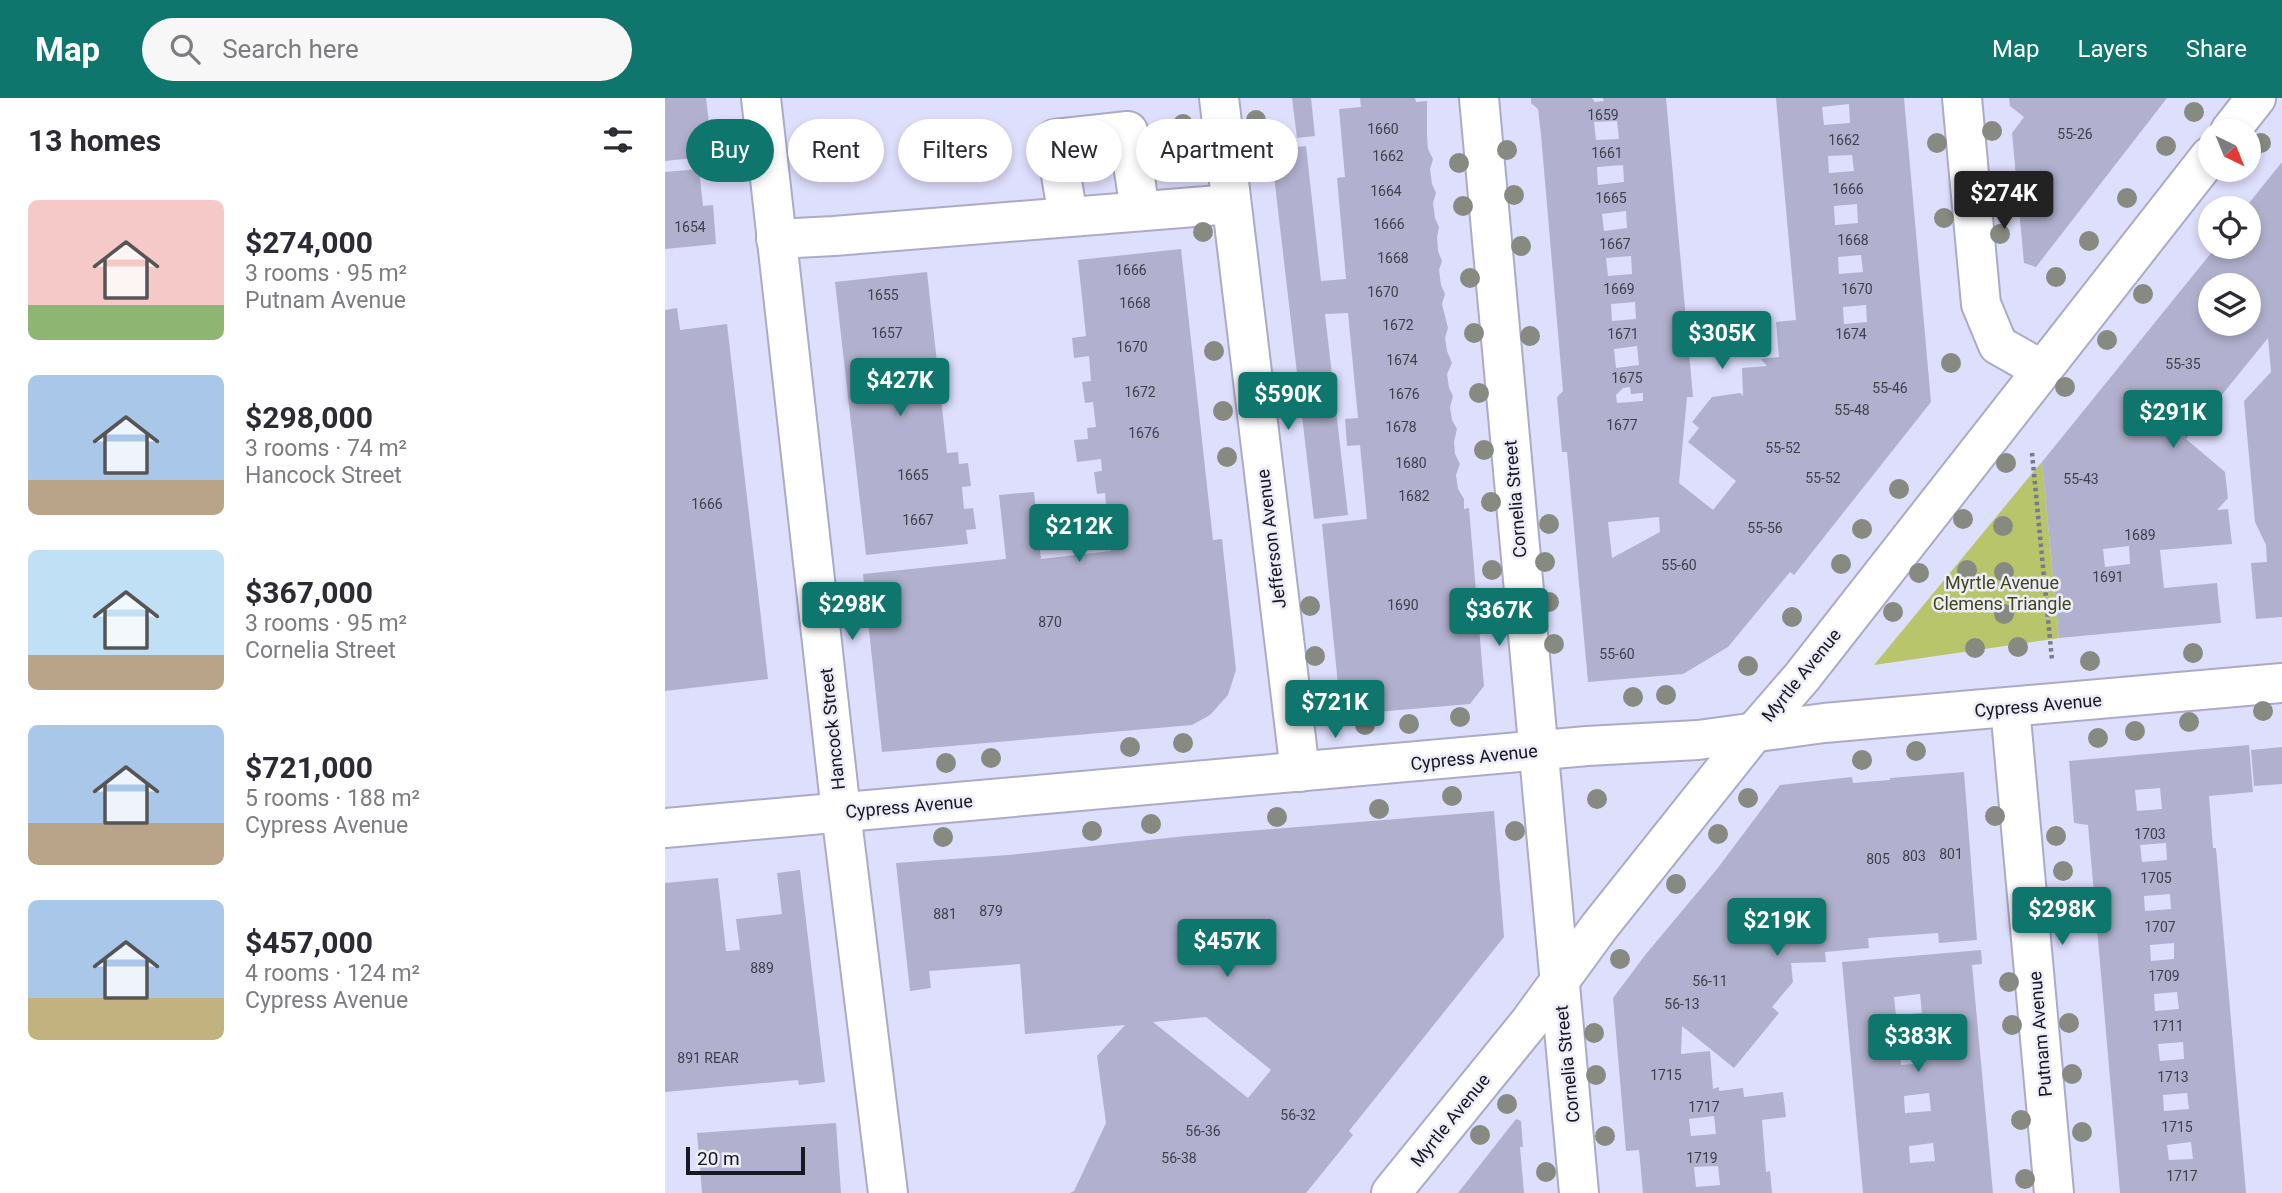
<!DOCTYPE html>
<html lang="en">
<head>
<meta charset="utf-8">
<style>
  body { margin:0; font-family:Roboto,sans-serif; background:#f7f7f7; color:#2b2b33; height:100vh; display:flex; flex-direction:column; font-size:26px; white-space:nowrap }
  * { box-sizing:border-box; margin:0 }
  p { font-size:23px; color:#7c7c81 }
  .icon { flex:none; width:38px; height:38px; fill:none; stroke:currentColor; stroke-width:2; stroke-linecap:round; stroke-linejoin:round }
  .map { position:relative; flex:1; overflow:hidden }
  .panel { display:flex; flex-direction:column; background:#fff; width:665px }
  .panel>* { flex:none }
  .top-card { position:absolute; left:21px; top:21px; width:665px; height:63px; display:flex; gap:14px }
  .needle { width:46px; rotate:137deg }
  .buttons { position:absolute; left:1533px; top:21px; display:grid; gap:14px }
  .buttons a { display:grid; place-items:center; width:63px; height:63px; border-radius:50%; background:#fff; box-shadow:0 4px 10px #0003; font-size:35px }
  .scale { position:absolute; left:21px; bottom:18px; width:119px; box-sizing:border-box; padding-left:7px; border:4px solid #181722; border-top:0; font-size:19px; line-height:24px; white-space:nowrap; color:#181722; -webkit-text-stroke:5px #ededfa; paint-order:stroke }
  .price { position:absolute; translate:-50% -60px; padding:0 16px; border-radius:7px; background:#0f766e; color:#fff; font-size:23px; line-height:46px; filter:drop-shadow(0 2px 4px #0008) }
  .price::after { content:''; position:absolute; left:50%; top:42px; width:21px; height:16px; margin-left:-10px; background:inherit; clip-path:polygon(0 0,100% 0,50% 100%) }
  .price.current { background:#222; color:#fff }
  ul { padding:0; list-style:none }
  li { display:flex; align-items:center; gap:21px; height:175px; padding:0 28px }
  li span { display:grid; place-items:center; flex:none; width:196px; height:140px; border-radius:10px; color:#555 }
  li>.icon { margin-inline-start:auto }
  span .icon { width:84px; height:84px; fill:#fffc; stroke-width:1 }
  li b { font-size:30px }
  h2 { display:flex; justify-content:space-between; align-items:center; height:84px; padding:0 28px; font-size:30px }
  .chip { padding:0 24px; border-radius:32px; background:#fff; box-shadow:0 4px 10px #0003; font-size:24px; line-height:63px }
  .chip.current { background:#0f766e; color:#fff }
  header { display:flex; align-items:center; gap:42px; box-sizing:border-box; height:98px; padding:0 35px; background:#0f766e; color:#fff }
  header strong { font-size:33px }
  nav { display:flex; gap:38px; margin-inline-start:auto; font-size:24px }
  .search { width:490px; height:63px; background:#f7f7f7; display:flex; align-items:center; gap:18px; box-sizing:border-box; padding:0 24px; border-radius:38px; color:#7c7c81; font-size:26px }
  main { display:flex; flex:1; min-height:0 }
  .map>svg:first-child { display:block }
  .green { fill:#b9c56a }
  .building { fill:#b1b1cf; fill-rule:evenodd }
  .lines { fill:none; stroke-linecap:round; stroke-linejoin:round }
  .minor-casing { stroke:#abaac8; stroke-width:42 }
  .major-casing { stroke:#abaac8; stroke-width:42 }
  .path { stroke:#7a7a8f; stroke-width:4.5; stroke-dasharray:3.5 3.5; stroke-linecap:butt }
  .minor { stroke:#fff; stroke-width:38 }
  .major { stroke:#fff; stroke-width:38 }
  .tree { fill:#878a80 }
  .labels { text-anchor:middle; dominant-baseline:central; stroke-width:5; stroke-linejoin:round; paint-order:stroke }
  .number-label { font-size:14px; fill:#3e3e4d }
  .street-label { font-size:18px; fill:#181722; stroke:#ededfa }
  .park-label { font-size:18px; fill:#40451a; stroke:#ededfa }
</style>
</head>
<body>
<header>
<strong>Map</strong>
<div class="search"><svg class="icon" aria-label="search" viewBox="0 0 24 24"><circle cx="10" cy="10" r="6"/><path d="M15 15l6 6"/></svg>Search here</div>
<nav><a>Map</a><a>Layers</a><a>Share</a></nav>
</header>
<main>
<section class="panel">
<h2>13 homes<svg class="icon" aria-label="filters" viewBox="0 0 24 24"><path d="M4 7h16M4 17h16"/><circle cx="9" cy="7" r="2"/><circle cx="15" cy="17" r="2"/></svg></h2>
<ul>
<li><span style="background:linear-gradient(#f6c9c9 75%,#8fb573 0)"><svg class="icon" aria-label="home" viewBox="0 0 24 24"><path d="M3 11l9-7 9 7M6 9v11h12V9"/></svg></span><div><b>$274,000</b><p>3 rooms · 95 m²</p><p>Putnam Avenue</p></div></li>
<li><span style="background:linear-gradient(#a9c7e8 75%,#b9a48a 0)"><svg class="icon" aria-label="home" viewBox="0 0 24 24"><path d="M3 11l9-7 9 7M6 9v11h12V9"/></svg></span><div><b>$298,000</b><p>3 rooms · 74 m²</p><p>Hancock Street</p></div></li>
<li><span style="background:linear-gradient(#bfe0f5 75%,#b9a48a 0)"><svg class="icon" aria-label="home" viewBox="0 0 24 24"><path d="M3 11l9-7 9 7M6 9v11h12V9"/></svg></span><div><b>$367,000</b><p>3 rooms · 95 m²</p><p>Cornelia Street</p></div></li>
<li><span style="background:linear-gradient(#a9c7e8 70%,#b9a48a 0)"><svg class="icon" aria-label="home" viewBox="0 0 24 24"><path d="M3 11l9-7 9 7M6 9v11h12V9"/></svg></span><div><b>$721,000</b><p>5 rooms · 188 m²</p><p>Cypress Avenue</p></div></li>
<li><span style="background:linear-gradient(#a9c7e8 70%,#c2b280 0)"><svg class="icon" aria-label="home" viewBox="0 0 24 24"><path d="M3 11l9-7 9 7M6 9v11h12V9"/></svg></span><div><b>$457,000</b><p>4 rooms · 124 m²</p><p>Cypress Avenue</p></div></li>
</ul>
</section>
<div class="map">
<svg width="1617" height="1095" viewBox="0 0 1617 1095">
  <rect width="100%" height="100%" fill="#dedefd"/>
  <path class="green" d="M1377,364L1394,540L1209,567L1369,373Z"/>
  <g class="building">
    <path d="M0,0H41L48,58L0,63Z"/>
    <path d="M627,0H646L650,38L632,40Z"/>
    <path d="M695,0H750L751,4L762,3V37L763,51L768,61L765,71L767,86L771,95L768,105L770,120L774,129L772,139L773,153L777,163L774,172L776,187L780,196L777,206L783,230L780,240L782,253L787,265L782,276L784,290L788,298L785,309L787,322L792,331L789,344L790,356L795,366L791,377L793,391L799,401V411L804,410L819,588L805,606L676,617L657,426L702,421L695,347L682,348L680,321L693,320L683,215L660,216L683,417L649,421L606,52L641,48L656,183L681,181L672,80L680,79L674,11L696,9Z"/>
    <path d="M866,0H927L930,4L939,3L938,0H1001L1028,299H1022L1014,385L1048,412L1071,383L1023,344L1034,330L1027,324L1047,299L1075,295L1078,298L1077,270L1102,268L1096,261L1114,259L1111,224L1131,222L1111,0H1239L1266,304L1129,477L1125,474L1063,549L1018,576L923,584L902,354H897L893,311L892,299L898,293L876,37L873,11L866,5ZM1184,6L1185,25L1159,27L1157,9ZM952,23L954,41L931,42L929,24ZM1187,57L1189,73L1164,75L1163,58ZM958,67L959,84L933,87L932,69ZM1192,106L1193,125L1170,127L1169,108ZM961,113L962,130L939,133L937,116ZM1196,157L1198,174L1174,176L1173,159ZM966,158L967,176L943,178L941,160ZM970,204L971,221L947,223L946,206ZM1201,207L1202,224L1179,226L1178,209ZM972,248L974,267L951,270L949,251ZM965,289L966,296L978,295V303L952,305L951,297L958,290ZM994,419L995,434L947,460L943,424Z"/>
    <path d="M1344,0H1502L1371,169L1359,165L1347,35L1359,19L1345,8Z"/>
    <path d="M1617,64V519L1591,521L1586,465L1602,464L1601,447L1590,424L1579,303L1606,274L1603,240L1521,341L1560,374L1563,400L1552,412L1563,411L1567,446L1495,452L1499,490L1552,485L1556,525L1394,540L1377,364L1551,149H1584V110H1580ZM1545,187H1584V226H1545ZM1464,448L1465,466L1440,469L1438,451Z"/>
    <path d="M34,71L38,108L48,107L51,146L0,151V74Z"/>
    <path d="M516,151L548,442L557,441L571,572L563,597L545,617L527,627L217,654L198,476L341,461L334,397L369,394L376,461L446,453L445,439L436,440L434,419L442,418L440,395L432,396L429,374L437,373L436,361L412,364L409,342L423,341L422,330L431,329L428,304L420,305L417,284L426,283L424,258L409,260L407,240L421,238L413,162Z"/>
    <path d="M262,174L282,355L293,354L294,366L303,365L306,388L297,389L299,411L308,410L311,431L301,432L303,446L201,457L170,184Z"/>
    <path d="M12,210L15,232L62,226L103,581L0,593V212Z"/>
    <path d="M1584,647L1588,694L1544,698L1548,750H1551L1581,1095H1455L1423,727L1409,725L1404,663ZM1495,690L1497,711L1472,713L1470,692ZM1501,745L1502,762L1477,764L1475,747ZM1505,796L1506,811L1480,813L1479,798ZM1509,845V861L1486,863L1485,847ZM1512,894L1514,911L1490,913L1489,896ZM1518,944L1519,961L1495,963L1493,946ZM1522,995L1524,1011L1499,1013L1498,997ZM1526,1044L1528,1061L1504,1062L1502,1047Z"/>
    <path d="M1617,649V686L1589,688L1586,652Z"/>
    <path d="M1299,674L1312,842L1274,845L1273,835L1203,840L1204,850L1160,854L1161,864L1126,865L1128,884L1107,909L1114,915L1069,970L1017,928L1016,956L1045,953L1048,991L1054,989V993L1078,990L1079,999L1118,994L1121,1019L1097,1022L1101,1074L1105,1073L1107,1095H978L974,1052L961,1053L948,900L981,856L1052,771L1115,687L1187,679L1188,685L1225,682V680ZM1049,1018L1051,1036L1026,1038L1024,1021ZM1053,1068L1055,1087L1031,1089L1029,1069Z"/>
    <path d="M829,713L839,839L684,1033L688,1037L641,1095H405L409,1093L441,1025L432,958L460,927L360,936L355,866L264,873L266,890L245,893L231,765L343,757L521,738ZM541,919L606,972L583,1000L488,924Z"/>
    <path d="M135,772L160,984L134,987L133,982L0,994V785L53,780L61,853L75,852L71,821L117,816L112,775Z"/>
    <path d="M1316,852L1317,866L1307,867L1328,1095H1198L1177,864ZM1255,896L1257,915L1231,917L1229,899ZM1258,946L1260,965L1236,967L1234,949ZM1264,995L1266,1013L1240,1015L1239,998ZM1268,1045L1270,1063L1245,1065L1244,1048Z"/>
    <path d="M851,1021L856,1023L858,1049H855L859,1095H793Z"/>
    <path d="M171,1025L176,1095H37L32,1035Z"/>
  </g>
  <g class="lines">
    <defs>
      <g id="minor">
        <path d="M96,0L176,714L223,1095"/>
        <path d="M554,0L635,674"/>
        <path d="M814,0L914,1095"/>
        <path d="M1297,0L1316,206L1333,247L1377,272"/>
        <path d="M403,119L390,41L463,33L475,113"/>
        <path d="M111,141L169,138L566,106"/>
        <path d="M1345,609L1389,1095"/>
      </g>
      <g id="major">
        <path d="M1565,33L1591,0"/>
        <path d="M0,730L922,648L1033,642L1159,625L1617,585"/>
        <path d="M726,1095L864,925L934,829L1091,632L1137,579L1545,58"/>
      </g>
    </defs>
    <use href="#minor" class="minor-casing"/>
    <use href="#major" class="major-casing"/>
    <path class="path" d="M1367,355L1387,562"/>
    <use href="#minor" class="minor"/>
    <use href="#major" class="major"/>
  </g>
  <g class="tree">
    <circle cx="1529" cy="14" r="10"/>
    <circle cx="591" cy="22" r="10"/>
    <circle cx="518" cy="26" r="10"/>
    <circle cx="1327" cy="33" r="10"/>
    <circle cx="1272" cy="45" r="10"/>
    <circle cx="1596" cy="45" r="10"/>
    <circle cx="1501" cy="48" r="10"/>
    <circle cx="842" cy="52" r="10"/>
    <circle cx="520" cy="55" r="10"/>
    <circle cx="794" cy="65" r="10"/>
    <circle cx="849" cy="97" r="10"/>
    <circle cx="1462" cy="100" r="10"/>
    <circle cx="798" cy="108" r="10"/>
    <circle cx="1279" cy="120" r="10"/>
    <circle cx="538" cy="134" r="10"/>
    <circle cx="1335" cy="136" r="10"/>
    <circle cx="1424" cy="143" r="10"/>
    <circle cx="856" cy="148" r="10"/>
    <circle cx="1391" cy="179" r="10"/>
    <circle cx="805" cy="180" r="10"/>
    <circle cx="1478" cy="196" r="10"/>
    <circle cx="809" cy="235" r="10"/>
    <circle cx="865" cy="238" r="10"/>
    <circle cx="1442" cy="242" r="10"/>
    <circle cx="549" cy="253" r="10"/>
    <circle cx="1286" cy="265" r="10"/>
    <circle cx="1400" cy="289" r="10"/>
    <circle cx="814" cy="295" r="10"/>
    <circle cx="558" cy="313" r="10"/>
    <circle cx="819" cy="352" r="10"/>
    <circle cx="562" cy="359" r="10"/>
    <circle cx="1341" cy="365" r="10"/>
    <circle cx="1234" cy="391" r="10"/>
    <circle cx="826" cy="404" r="10"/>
    <circle cx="1298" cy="421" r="10"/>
    <circle cx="884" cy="426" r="10"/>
    <circle cx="1338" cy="428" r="10"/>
    <circle cx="1197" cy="431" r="10"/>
    <circle cx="880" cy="464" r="10"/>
    <circle cx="1176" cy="466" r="10"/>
    <circle cx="827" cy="472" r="10"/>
    <circle cx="1302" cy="472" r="10"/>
    <circle cx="1339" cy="474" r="10"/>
    <circle cx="1254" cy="475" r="10"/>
    <circle cx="884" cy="504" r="10"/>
    <circle cx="645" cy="508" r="10"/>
    <circle cx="1228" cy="514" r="10"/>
    <circle cx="1339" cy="516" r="10"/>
    <circle cx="1127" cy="519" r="10"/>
    <circle cx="889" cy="546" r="10"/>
    <circle cx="1353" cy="549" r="10"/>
    <circle cx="1310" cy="550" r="10"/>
    <circle cx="1528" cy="555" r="10"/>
    <circle cx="650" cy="558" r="10"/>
    <circle cx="1425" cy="563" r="10"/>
    <circle cx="1083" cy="568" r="10"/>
    <circle cx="1001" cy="597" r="10"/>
    <circle cx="968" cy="599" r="10"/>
    <circle cx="1598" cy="613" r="10"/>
    <circle cx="795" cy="619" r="10"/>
    <circle cx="1524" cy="624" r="10"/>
    <circle cx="744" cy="626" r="10"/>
    <circle cx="700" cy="627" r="10"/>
    <circle cx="1470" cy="633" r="10"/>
    <circle cx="1433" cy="640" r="10"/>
    <circle cx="518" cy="645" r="10"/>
    <circle cx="465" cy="649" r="10"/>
    <circle cx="1251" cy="653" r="10"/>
    <circle cx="326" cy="660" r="10"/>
    <circle cx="1197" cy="662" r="10"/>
    <circle cx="281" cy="665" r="10"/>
    <circle cx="787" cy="698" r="10"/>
    <circle cx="1083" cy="700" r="10"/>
    <circle cx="932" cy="701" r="10"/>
    <circle cx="714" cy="711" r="10"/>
    <circle cx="1330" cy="718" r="10"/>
    <circle cx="612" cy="719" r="10"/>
    <circle cx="486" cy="726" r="10"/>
    <circle cx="427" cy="733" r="10"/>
    <circle cx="850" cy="733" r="10"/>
    <circle cx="1053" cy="736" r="10"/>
    <circle cx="1391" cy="738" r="10"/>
    <circle cx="278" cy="739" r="10"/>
    <circle cx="1398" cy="773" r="10"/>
    <circle cx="1011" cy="786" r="10"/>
    <circle cx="1403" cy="822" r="10"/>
    <circle cx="955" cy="861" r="10"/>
    <circle cx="1344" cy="884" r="10"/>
    <circle cx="1404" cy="925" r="10"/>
    <circle cx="1347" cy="927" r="10"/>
    <circle cx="929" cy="935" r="10"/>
    <circle cx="1407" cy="976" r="10"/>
    <circle cx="931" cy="977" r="10"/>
    <circle cx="842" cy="1006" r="10"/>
    <circle cx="1356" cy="1022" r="10"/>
    <circle cx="1417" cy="1034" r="10"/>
    <circle cx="815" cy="1037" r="10"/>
    <circle cx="940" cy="1038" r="10"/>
    <circle cx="881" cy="1074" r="10"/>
    <circle cx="1360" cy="1081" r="10"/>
  </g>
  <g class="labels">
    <g class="number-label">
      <text x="938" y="17">1659</text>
      <text x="718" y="31">1660</text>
      <text x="1410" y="36">55-26</text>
      <text x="1179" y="42">1662</text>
      <text x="942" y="55">1661</text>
      <text x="723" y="58">1662</text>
      <text x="1183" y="91">1666</text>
      <text x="721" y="93">1664</text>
      <text x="946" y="100">1665</text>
      <text x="724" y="126">1666</text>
      <text x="25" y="129">1654</text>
      <text x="1188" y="142">1668</text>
      <text x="950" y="146">1667</text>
      <text x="728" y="160">1668</text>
      <text x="466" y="172">1666</text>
      <text x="954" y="191">1669</text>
      <text x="1192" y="191">1670</text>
      <text x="718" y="194">1670</text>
      <text x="218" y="197">1655</text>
      <text x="470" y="205">1668</text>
      <text x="733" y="227">1672</text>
      <text x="222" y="235">1657</text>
      <text x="958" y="236">1671</text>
      <text x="1186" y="236">1674</text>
      <text x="467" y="249">1670</text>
      <text x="737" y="262">1674</text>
      <text x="1518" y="266">55-35</text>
      <text x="962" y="280">1675</text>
      <text x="1225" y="290">55-46</text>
      <text x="475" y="294">1672</text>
      <text x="739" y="296">1676</text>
      <text x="1187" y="312">55-48</text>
      <text x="957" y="327">1677</text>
      <text x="736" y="329">1678</text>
      <text x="479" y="335">1676</text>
      <text x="1118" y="350">55-52</text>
      <text x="746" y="365">1680</text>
      <text x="248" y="377">1665</text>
      <text x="1158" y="380">55-52</text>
      <text x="1416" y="381">55-43</text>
      <text x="749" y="398">1682</text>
      <text x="42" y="406">1666</text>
      <text x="253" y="422">1667</text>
      <text x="1100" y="430">55-56</text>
      <text x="1475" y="437">1689</text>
      <text x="1014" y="467">55-60</text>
      <text x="1443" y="479">1691</text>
      <text x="738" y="507">1690</text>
      <text x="385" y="524">870</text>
      <text x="952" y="556">55-60</text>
      <text x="1485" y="736">1703</text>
      <text x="1286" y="756">801</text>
      <text x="1249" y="758">803</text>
      <text x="1213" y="761">805</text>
      <text x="1491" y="780">1705</text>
      <text x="326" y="813">879</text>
      <text x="280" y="816">881</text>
      <text x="1495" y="829">1707</text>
      <text x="97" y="870">889</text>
      <text x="1499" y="878">1709</text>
      <text x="1045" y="883">56-11</text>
      <text x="1017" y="906">56-13</text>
      <text x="1503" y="928">1711</text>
      <text x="43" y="960">891 REAR</text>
      <text x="1001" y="977">1715</text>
      <text x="1508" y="979">1713</text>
      <text x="1039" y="1009">1717</text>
      <text x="633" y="1017">56-32</text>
      <text x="1512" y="1029">1715</text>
      <text x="538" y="1033">56-36</text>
      <text x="514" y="1060">56-38</text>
      <text x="1037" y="1060">1719</text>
      <text x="1517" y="1078">1717</text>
    </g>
    <g class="street-label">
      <text transform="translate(850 401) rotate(-95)">Cornelia Street</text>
      <text transform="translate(606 441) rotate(-97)">Jefferson Avenue</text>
      <text transform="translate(1136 577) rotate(-51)">Myrtle Avenue</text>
      <text transform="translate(1373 607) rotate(-5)">Cypress Avenue</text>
      <text transform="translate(167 631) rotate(-96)">Hancock Street</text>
      <text transform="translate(809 659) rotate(-6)">Cypress Avenue</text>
      <text transform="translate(244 708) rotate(-5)">Cypress Avenue</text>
      <text transform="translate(1375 936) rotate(-95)">Putnam Avenue</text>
      <text transform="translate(902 966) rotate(-96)">Cornelia Street</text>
      <text transform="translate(785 1022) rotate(-51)">Myrtle Avenue</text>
    </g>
    <g class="park-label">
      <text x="1337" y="484">Myrtle Avenue<tspan x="1337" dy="21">Clemens Triangle</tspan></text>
    </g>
  </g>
</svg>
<div class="buttons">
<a><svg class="needle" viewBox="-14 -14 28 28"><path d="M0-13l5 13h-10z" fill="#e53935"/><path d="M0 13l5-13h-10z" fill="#7c7c81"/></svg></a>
<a><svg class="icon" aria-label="locate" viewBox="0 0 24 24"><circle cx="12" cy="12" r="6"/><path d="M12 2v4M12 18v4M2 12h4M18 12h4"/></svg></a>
<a><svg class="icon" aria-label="layers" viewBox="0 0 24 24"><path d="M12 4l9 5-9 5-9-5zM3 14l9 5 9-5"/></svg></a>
</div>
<div class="scale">20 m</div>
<b class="price current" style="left:1339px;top:133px">$274K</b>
<b class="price" style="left:1057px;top:273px">$305K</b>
<b class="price" style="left:235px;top:320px">$427K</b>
<b class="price" style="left:623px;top:334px">$590K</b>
<b class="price" style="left:1508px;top:352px">$291K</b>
<b class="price" style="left:414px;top:466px">$212K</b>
<b class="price" style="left:187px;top:544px">$298K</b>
<b class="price" style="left:834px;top:550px">$367K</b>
<b class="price" style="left:670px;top:642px">$721K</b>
<b class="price" style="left:1397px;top:849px">$298K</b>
<b class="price" style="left:1112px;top:860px">$219K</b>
<b class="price" style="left:562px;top:881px">$457K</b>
<b class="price" style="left:1253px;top:976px">$383K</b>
<div class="top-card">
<a class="chip current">Buy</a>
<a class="chip">Rent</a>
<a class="chip">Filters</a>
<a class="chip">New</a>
<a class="chip">Apartment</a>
</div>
</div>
</main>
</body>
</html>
